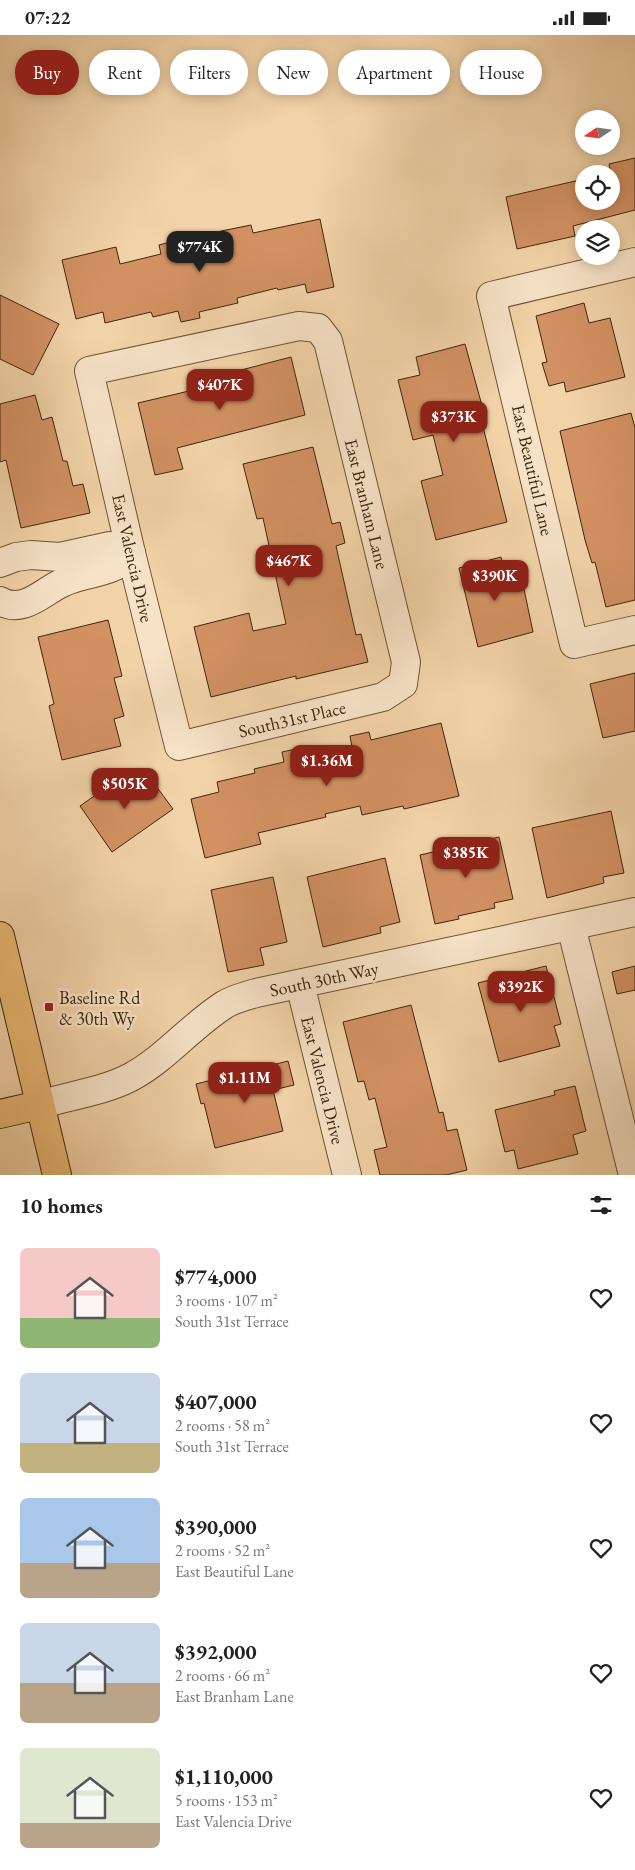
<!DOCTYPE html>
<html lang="en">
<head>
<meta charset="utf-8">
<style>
  body { margin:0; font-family:"EB Garamond",serif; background:#f2f2f2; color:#222; height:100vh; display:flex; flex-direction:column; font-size:19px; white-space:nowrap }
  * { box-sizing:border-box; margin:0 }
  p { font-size:16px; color:#767676 }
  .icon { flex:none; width:28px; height:28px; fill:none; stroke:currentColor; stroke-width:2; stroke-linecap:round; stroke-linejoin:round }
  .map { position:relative; height:1140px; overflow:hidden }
  .panel { display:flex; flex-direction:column; background:#fff; flex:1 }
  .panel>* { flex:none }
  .top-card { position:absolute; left:15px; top:15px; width:605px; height:45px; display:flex; gap:10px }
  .needle { width:32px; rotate:257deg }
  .tools { position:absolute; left:575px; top:75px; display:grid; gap:10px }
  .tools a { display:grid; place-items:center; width:45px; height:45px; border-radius:50%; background:#fff; box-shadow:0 2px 12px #0003; font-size:25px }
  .price { position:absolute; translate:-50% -42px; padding:0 11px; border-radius:10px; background:#8f2418; color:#fff; font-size:16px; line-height:32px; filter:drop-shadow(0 1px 2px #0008) }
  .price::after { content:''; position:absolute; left:50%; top:30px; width:15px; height:11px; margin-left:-8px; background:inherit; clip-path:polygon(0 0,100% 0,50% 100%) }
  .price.current { background:#222; color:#fff }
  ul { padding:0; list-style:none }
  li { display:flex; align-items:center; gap:15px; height:125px; padding:0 20px }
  li span { display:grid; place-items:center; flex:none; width:140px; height:100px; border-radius:8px; color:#555 }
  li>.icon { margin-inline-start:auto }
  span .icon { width:60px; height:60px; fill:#fffc; stroke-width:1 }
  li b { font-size:21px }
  h2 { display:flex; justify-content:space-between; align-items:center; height:60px; padding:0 20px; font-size:21px }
  .tag { padding:0 18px; border-radius:22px; background:#fff; box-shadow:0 2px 12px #0003; font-size:18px; line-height:45px }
  .tag.current { background:#8f2418; color:#fff }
  .status { display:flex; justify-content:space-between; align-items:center; height:35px; padding:0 25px; background:#fff; direction:ltr }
  .status svg { height:14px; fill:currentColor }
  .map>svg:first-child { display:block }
  .building { fill:#d29163; stroke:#3e270d }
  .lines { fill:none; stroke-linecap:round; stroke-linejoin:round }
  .minor-casing { stroke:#6b5234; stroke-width:30 }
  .major-casing { stroke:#3e270d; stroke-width:30 }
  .minor { stroke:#f7e2c6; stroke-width:28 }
  .major { stroke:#e9b974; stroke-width:28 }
  .poi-dot { fill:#8f2418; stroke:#f7e2c6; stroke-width:2 }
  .labels { text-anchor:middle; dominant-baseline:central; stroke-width:5; stroke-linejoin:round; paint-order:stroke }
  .street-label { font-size:18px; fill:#3e270d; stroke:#f7e2c6 }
  .poi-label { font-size:18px; fill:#3e270d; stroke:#f7e2c6; text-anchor:start }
</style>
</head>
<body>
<div class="status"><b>07:22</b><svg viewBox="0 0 49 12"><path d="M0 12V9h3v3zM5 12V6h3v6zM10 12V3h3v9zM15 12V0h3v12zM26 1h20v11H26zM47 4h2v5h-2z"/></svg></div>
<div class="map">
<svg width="635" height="1140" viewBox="0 0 635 1140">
  <rect width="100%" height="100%" fill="#f2d2a7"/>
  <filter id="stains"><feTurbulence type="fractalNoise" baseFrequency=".004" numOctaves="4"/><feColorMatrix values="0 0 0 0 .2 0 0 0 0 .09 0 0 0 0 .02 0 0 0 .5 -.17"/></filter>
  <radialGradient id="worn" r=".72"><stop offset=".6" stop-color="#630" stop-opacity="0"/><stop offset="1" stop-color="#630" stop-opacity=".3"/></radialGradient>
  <g class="building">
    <path d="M635,123V175L573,191L575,201L517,214L506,162L584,144V166H611V139H608L611,138L609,129Z"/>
    <path d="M320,184L334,252L307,258L305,249L278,255L277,253L237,263L238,268L199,277L200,283L181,287L178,276L153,282L151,277L105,288L103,277L76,284L62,225L116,212L120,229L161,219L159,210L182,204L251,190L253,198Z"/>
    <path d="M0,260L59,289L33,340L0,324Z"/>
    <path d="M584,268L589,288L610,283L625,342L566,357L564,347L549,351L542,328L547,327L536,281Z"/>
    <path d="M465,309L484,378L480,380L507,487L436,505L421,446L443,440L433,400L413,405L398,345L420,340L416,322Z"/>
    <path d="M291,322L305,380L177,413L183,434L155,440L138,368L223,348L222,340Z"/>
    <path d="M35,360L42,385L52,382L63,426H67L73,451L83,449L90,478L21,493L6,425L0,427V369Z"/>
    <path d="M631,378L635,393V565L606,572L595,527L592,528L585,505L560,396Z"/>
    <path d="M313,412L332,489L340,487L345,508L336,511L356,600L361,599L368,627L296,644V641L211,662L194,592L249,578L253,596L286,589L263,483L257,484L243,429Z"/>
    <path d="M501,522L507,544L521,540L533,597L478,612L459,533Z"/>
    <path d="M108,585L122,641L114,643L124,681L114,684L121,711L62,725L49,671L54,669L38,602Z"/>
    <path d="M635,638V696L603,703L590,649Z"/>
    <path d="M441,688L459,761L404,774L403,771L362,780L360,771L325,779L326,782L258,798L261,809L205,823L191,764L219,757L217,747L255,738L254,734L284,727L282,717L310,711L312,721L352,712L350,701L369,697L371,705Z"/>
    <path d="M131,735L147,757L156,751L173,774L112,817L80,771Z"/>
    <path d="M611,776L624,838L603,842L604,848L547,863L532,793Z"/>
    <path d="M499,802L513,864L494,868L495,873L458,881L459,884L435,889L420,820Z"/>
    <path d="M385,823L400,887L380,892L381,898L323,912L307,842Z"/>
    <path d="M273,842L287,907L260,913L264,930L228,937L211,855Z"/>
    <path d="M546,931L561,989L554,991L560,1011L499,1027L478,948Z"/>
    <path d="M635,931V955L617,959L612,937Z"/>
    <path d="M411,970L439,1078L443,1077L447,1096L457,1094L467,1135L446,1140H380L374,1115L387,1112L375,1063L369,1065L364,1046L358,1047L343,987Z"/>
    <path d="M288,1026L294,1050L273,1055L283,1096L215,1113L204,1068L201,1069L196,1049Z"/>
    <path d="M575,1051L586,1096L573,1100L578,1119L518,1134L514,1115L505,1117L495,1075L555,1060L554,1056Z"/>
  </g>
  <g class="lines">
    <defs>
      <g id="minor">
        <path d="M635,227L491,261L574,609L635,595"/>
        <path d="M299,291L318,293L328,306L406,627L403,649L383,662L179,711L131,518L89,336Z"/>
        <path d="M0,528L16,522L31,520L60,522L110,511L131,518"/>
        <path d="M0,566C24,580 44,555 64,547C79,540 97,539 113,532C119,530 126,523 131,518"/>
        <path d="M571,891L633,1140"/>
        <path d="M300,949L347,1140"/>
        <path d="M39,1070C68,1061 105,1056 131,1042C165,1024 191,991 224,970C233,964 246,961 256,958L635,877"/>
      </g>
      <g id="major">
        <path d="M0,901L57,1140"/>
        <path d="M0,1079L39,1070"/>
      </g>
    </defs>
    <use href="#minor" class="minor-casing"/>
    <use href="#major" class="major-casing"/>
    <use href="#minor" class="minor"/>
    <use href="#major" class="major"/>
  </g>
  <rect class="poi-dot" x="44" y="967" width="10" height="10" rx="2.5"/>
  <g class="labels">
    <g class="street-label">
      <text transform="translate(533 435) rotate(77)">East Beautiful Lane</text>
      <text transform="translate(367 469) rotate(76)">East Branham Lane</text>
      <text transform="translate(133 523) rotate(77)">East Valencia Drive</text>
      <text transform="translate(292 684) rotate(-13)">South31st Place</text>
      <text transform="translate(324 944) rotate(-12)">South 30th Way</text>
      <text transform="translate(323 1045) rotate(76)">East Valencia Drive</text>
    </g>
    <g class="poi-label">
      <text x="59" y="962">Baseline Rd<tspan x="59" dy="21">&amp; 30th Wy</tspan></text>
    </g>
  </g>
  <rect width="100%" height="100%" filter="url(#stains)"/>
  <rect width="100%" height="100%" fill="url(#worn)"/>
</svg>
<div class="tools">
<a><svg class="needle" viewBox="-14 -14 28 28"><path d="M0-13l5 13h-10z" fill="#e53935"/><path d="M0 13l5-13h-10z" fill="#767676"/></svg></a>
<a><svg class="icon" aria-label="locate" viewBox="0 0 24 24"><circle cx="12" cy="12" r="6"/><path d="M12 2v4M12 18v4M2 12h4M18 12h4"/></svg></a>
<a><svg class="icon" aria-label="layers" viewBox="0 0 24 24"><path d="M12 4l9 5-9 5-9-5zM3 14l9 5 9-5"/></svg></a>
</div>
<b class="price current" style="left:200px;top:238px">$774K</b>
<b class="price" style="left:220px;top:376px">$407K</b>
<b class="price" style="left:454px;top:408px">$373K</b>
<b class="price" style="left:289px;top:552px">$467K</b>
<b class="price" style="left:495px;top:567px">$390K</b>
<b class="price" style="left:327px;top:752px">$1.36M</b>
<b class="price" style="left:125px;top:775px">$505K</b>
<b class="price" style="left:466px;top:844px">$385K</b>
<b class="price" style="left:521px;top:978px">$392K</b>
<b class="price" style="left:245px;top:1069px">$1.11M</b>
<div class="top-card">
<a class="tag current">Buy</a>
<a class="tag">Rent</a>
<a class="tag">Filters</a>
<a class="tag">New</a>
<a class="tag">Apartment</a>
<a class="tag">House</a>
</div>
</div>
<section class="panel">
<h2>10 homes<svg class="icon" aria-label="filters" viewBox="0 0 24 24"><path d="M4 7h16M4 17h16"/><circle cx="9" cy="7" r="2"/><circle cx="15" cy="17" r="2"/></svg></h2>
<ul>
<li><span style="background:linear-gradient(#f6c9c9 70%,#8fb573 0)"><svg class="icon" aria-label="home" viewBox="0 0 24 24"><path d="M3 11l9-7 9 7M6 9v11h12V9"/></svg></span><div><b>$774,000</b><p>3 rooms · 107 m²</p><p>South 31st Terrace</p></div><svg class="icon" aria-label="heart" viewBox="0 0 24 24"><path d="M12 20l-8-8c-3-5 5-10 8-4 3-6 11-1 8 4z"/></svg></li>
<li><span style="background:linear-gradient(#c9d6e8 70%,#c2b280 0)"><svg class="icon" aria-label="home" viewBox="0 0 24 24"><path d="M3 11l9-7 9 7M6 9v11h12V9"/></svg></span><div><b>$407,000</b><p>2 rooms · 58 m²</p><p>South 31st Terrace</p></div><svg class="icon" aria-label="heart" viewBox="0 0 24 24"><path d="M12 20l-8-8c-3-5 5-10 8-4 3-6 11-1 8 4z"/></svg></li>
<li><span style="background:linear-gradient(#a9c7e8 65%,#b9a48a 0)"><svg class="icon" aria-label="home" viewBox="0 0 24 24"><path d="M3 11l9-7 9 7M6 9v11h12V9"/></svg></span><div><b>$390,000</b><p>2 rooms · 52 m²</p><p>East Beautiful Lane</p></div><svg class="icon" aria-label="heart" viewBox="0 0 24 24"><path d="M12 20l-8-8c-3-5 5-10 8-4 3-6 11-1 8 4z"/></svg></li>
<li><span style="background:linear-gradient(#c9d6e8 60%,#b9a48a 0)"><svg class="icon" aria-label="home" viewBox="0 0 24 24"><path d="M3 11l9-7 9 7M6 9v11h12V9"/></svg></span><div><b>$392,000</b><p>2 rooms · 66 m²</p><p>East Branham Lane</p></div><svg class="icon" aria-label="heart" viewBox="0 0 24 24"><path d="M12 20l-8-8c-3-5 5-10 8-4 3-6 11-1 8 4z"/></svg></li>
<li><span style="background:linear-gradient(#dfe7d0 75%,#b9a48a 0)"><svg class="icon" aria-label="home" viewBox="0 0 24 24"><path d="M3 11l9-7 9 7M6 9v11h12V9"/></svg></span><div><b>$1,110,000</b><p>5 rooms · 153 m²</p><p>East Valencia Drive</p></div><svg class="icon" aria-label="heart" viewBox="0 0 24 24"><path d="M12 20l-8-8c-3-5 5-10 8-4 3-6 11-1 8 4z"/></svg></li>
</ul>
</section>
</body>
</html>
